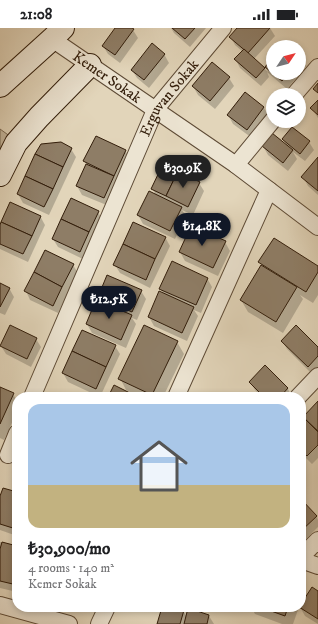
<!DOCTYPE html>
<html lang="en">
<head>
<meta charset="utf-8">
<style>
  body { margin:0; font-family:"IM FELL DW Pica",serif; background:#f2f2f2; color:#202124; height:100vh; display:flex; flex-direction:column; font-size:15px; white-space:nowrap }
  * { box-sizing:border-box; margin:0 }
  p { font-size:13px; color:#757577 }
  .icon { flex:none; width:22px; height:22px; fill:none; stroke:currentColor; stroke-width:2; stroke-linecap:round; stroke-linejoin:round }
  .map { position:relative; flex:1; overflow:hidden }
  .details { position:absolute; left:12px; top:364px; width:294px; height:220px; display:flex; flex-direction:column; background:#fff; border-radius:16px; box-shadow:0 2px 6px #0003 }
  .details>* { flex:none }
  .needle { width:26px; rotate:55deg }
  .controls { position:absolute; left:266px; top:12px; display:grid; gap:8px }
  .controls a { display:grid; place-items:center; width:40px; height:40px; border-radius:50%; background:#fff; box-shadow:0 2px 6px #0003; font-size:20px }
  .price { position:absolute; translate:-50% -34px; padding:0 9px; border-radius:14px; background:#111827; color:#fff; font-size:13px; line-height:26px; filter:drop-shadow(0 1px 2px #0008) }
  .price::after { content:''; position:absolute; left:50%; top:24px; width:12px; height:9px; margin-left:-6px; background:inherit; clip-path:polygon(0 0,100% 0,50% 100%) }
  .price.active { background:#222; color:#fff }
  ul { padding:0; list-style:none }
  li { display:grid; align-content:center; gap:8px; height:212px; padding:0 16px }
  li+li { border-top:1px solid #e0e0e0 }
  li span { display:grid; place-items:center; height:124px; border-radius:12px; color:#555 }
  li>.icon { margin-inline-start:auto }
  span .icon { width:72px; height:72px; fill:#fffc; stroke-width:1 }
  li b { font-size:17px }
  .status { display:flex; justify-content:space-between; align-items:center; height:28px; padding:0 20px; background:#fff; direction:ltr }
  .status svg { height:11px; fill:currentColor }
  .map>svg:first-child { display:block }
  .green { fill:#c4b69c; stroke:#7b6a53 }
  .shadow { fill:#0003 }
  .building { fill:#8e7d66; stroke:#321d0a }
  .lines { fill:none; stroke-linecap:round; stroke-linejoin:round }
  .street-casing { stroke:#5e4b36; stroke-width:18 }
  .secondary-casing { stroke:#321d0a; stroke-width:24 }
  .street { stroke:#ece4d2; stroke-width:16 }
  .secondary { stroke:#ece4d2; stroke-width:22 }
  .labels { text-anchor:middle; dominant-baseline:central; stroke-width:3; stroke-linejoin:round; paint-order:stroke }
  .street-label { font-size:15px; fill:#321d0a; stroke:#ece4d2 }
</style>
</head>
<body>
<div class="status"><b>21:08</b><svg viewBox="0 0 49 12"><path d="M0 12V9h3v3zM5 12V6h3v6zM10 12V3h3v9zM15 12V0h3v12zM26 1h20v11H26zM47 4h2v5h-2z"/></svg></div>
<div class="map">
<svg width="318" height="596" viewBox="0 0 318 596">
  <rect width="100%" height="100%" fill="#e2d5ba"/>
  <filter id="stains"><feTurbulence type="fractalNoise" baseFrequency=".005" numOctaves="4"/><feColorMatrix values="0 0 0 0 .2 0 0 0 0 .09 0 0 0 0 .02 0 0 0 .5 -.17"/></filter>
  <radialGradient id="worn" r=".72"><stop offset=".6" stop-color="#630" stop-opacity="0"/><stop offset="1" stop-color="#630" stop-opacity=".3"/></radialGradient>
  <path class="green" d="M0,101L11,109L0,129Z"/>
  <g class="shadow">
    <path d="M116,0H131L133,2L138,10L120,35L108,26L103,18Z"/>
    <path d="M171,0H206L190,19L174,5Z"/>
    <path d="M239,0H270L275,8L254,31L268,44L266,39L273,30V45H299V28L301,29L306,38L287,61L267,44L269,49L261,58L240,40L236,32L243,24L235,17L231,9Z"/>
    <path d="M164,26L169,35L149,60L137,50L132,42Z"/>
    <path d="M212,35L229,50L234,58L215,81L198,67L193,58Z"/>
    <path d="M245,65L264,80L269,88L252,110L233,96L228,87Z"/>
    <path d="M318,73V90L312,80Z"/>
    <path d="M283,111L309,114L314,122L305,133L293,124L297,131L288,143L268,127L263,118H287Z"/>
    <path d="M71,121L76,129L49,187L23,175L18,166Z"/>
    <path d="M125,122L130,131L109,178L82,167L77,158L86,137L85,133Z"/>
    <path d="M318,131V167L308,158L303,149Z"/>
    <path d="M199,155L204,163L193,187L182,182L186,188L175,211L143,196L138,187L156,168L153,161Z"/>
    <path d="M98,184L103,193L85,232L58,219L53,211Z"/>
    <path d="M40,188L45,197L28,234L0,221V200Z"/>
    <path d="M165,209L170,218L150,260L120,245L115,237Z"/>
    <path d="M225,214L230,223L218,248L185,233L180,224Z"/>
    <path d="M259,234L318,239V267L313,275L300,267L303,271L283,305L248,284L241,272L262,237Z"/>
    <path d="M73,237L78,245L58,285L30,272L26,263Z"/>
    <path d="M207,250L212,259L201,285L194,282L198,288L187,313L154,298L149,289L164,266L160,261Z"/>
    <path d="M0,256L9,260L14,269L5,287L0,285Z"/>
    <path d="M141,263L146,271L137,292L132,290L136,296L126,320L92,305L87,296L103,276L99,269Z"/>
    <path d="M36,311L41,319L31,339L6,326L1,318Z"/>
    <path d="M282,313L318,320V342L313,347L287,321Z"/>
    <path d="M177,314L184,326L163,369H140L126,362L120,350Z"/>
    <path d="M115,318L120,326L100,369L68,354L63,345Z"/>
    <path d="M265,339L288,361L292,369H262L255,362L250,354Z"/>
    <path d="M0,360L13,366L17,373V384L4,412L0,410Z"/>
    <path d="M318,375V430L312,436L301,425V390H302L308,395L305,389Z"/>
    <path d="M3,461L17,465V508L0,502V472Z"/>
    <path d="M301,473L316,488L318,492V499L306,511L301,505Z"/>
    <path d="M0,514L17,519V564L0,560Z"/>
    <path d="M301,563L303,567L301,573Z"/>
    <path d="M318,564V596L305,588L300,579Z"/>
    <path d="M83,579H95L94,582Z"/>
    <path d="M163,579H171L183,583L187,589L209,588L214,596H158Z"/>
    <path d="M251,579H299L293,596H282L255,586Z"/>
  </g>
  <g class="building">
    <path d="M115,0H132L134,1L115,27L102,18Z"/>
    <path d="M172,0H195L185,11Z"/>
    <path d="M237,0H270L248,25L229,9Z"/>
    <path d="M152,15L165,26L144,52L131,42Z"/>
    <path d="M284,15L289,19H281Z"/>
    <path d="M244,21L265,40L256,50L234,31Z"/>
    <path d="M273,29V45H289L282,53L265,39Z"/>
    <path d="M212,34L230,49L210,73L192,58Z"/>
    <path d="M318,55V65L313,61Z"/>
    <path d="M245,64L264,79L247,102L227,87Z"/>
    <path d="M318,72V87L310,80Z"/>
    <path d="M292,99L310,113L300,126L282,111Z"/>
    <path d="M272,105L293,122L283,135L262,118Z"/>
    <path d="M96,108L126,122L114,148L83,133Z"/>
    <path d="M61,114L72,120L63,139L35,126L41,116Z"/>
    <path d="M35,126L63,139L53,161L25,148Z"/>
    <path d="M318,129V163L301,149Z"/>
    <path d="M86,136L114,148L104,170L76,158Z"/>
    <path d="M163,136L178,143L166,168L151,161Z"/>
    <path d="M178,143L200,154L188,179L166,168Z"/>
    <path d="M25,148L53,161L44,179L17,166Z"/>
    <path d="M149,163L182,179L170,203L137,187Z"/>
    <path d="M71,170L99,183L89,204L61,191Z"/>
    <path d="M10,174L41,188L32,208L1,194Z"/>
    <path d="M61,191L89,204L80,224L52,211Z"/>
    <path d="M1,194L32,208L23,226L0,216V197Z"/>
    <path d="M133,194L166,209L155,231L123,216Z"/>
    <path d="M191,198L226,213L213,240L179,224Z"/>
    <path d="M274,210L318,238V244L306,264L258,234Z"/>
    <path d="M123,216L155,231L146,252L113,237Z"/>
    <path d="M45,222L74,236L62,259L34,244Z"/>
    <path d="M172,233L208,250L196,277L159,261Z"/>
    <path d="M261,237L297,259L276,294L240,272Z"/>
    <path d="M34,244L62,259L53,278L24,263Z"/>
    <path d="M107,247L142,262L132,284L98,269Z"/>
    <path d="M0,255L10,260L0,279Z"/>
    <path d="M159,263L194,279L182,305L148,289Z"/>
    <path d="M96,272L132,287L121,312L86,296Z"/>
    <path d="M10,297L37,310L27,331L0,318Z"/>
    <path d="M144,297L178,313L152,367L118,351Z"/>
    <path d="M296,297L318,319V328L308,339L281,313Z"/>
    <path d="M82,302L116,317L106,339L72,323Z"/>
    <path d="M72,323L106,339L96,361L62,345Z"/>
    <path d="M265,337L288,360L280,369H264L249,354Z"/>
    <path d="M114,357L138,369H108Z"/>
    <path d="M0,359L14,365L0,396Z"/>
    <path d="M318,373V403L303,389Z"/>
    <path d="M302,388L318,404V417L307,428L301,422Z"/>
    <path d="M3,460L17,464L16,501L0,496V468Z"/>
    <path d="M301,471L317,488L301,503Z"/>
    <path d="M2,514L17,518V557L0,553V521Z"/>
    <path d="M312,559L318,563V591L299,579H301V576Z"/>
    <path d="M162,579H174L184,582L180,596H157Z"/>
    <path d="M260,579H288L285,588Z"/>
    <path d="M188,580L209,587L207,596H184Z"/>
  </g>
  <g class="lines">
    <defs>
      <g id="street">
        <path id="s1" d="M52,11L236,137L318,199"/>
        <path d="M294,67L318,39"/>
        <path d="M236,137L273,92"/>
        <path id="s2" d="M32,369L155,82L223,0"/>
        <path d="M176,369L269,162"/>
        <path d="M298,369L318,348"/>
        <path d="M8,427L17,405"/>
        <path d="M301,529L318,512"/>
        <path d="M301,532L318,538"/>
        <path d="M0,577L69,596"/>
        <path d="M99,596L107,579"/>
      </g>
      <g id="secondary">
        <path d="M0,58L52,11L63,0"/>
        <path d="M0,147L16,115L39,89L90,37"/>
      </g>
    </defs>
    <use href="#street" class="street-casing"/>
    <use href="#secondary" class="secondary-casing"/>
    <use href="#street" class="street"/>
    <use href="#secondary" class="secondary"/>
  </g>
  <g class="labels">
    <g class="street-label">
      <text stroke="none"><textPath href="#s1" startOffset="67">Kemer Sokak</textPath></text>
      <text stroke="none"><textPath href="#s2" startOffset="330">Erguvan Sokak</textPath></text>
    </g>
  </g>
  <rect width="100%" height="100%" filter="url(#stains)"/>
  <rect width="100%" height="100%" fill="url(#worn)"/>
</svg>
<div class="controls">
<a><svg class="needle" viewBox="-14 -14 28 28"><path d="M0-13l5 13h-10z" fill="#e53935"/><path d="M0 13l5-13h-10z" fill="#757577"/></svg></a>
<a><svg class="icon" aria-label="layers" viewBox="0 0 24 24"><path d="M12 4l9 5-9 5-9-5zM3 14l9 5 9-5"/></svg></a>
</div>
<b class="price active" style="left:183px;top:161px">₺30.9K</b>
<b class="price" style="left:202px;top:219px">₺14.8K</b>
<b class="price" style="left:109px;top:292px">₺12.5K</b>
<section class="details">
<ul>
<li><span style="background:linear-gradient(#a9c7e8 65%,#c2b280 0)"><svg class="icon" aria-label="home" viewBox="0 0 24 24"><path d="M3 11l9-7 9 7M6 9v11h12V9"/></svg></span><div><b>₺30,900/mo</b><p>4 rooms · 140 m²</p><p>Kemer Sokak</p></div></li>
</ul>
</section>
</div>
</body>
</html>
